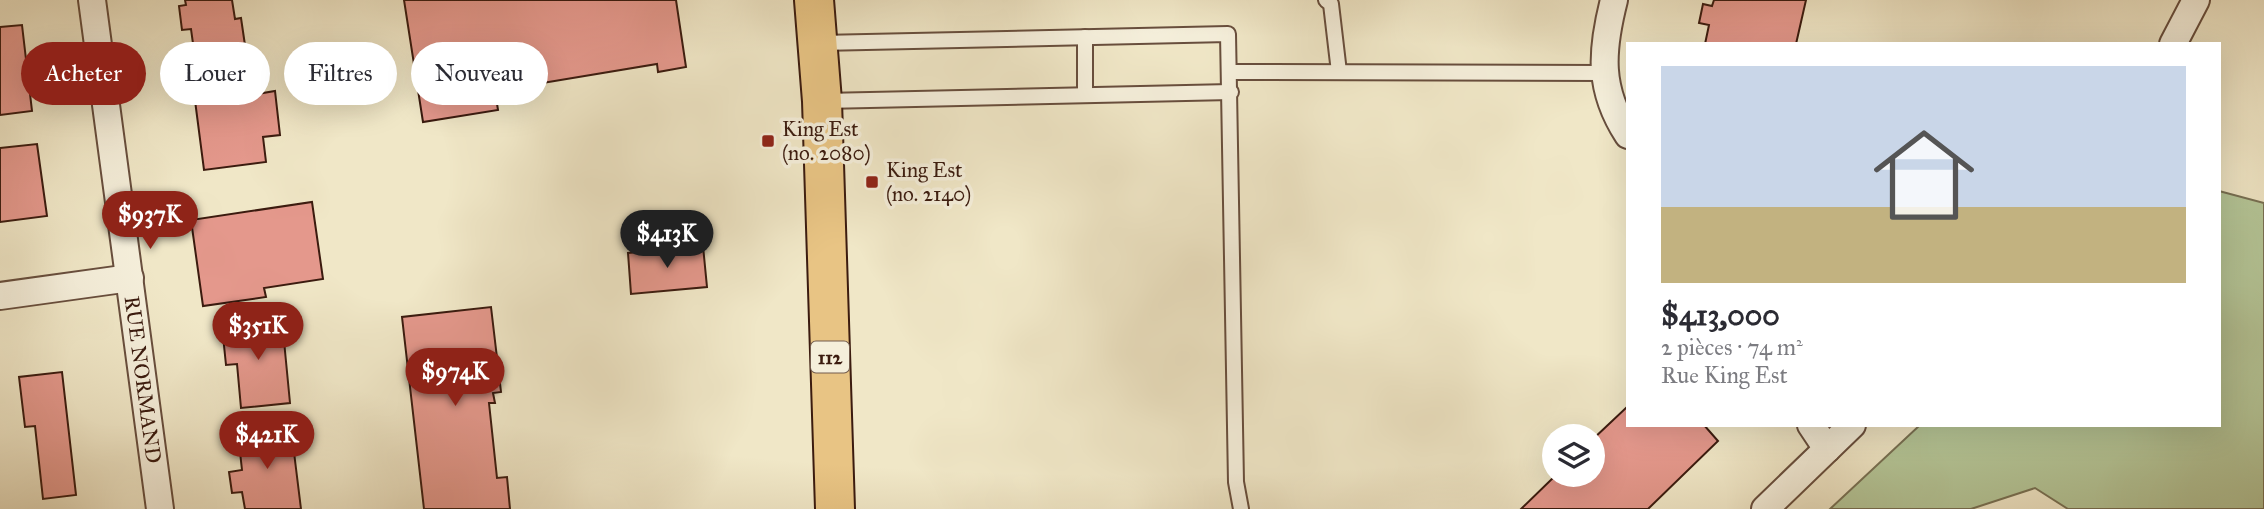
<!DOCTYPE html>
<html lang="fr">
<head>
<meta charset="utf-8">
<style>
  body { margin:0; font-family:"IM FELL Great Primer",serif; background:#f2f2f3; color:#2b2b33; height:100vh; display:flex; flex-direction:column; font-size:26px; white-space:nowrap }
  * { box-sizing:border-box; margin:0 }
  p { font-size:23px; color:#7c7c81 }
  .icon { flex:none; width:38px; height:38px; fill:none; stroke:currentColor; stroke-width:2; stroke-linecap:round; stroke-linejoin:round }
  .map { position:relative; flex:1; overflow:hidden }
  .details { position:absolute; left:1626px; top:42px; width:595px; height:385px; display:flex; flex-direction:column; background:#fff; border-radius:0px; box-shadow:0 7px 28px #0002 }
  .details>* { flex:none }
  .guide { position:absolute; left:21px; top:42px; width:665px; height:63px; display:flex; gap:14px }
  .fabs { position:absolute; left:1542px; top:424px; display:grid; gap:14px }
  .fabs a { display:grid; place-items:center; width:63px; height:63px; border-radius:50%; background:#fff; box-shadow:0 7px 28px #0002; font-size:35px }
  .price { position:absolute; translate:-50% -60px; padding:0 16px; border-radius:24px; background:#8f2418; color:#fff; font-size:23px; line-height:46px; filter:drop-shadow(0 2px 4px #0008) }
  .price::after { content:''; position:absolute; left:50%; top:42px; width:21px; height:16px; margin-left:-10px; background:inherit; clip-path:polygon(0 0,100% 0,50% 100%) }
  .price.on { background:#222; color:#fff }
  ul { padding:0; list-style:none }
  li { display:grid; align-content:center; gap:14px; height:371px; padding:0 35px }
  li span { display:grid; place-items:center; height:217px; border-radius:0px; color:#555 }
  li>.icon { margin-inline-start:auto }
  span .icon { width:126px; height:126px; fill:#fffc; stroke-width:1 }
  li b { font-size:30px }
  .tag { padding:0 24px; border-radius:32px; background:#fff; box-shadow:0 7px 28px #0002; font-size:24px; line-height:63px }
  .tag.on { background:#8f2418; color:#fff }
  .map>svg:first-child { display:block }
  .green { fill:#b5c799; stroke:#787154; stroke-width:2 }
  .building { fill:#e4988c; stroke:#3b1b0f; stroke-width:2 }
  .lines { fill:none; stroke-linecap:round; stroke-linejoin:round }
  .lane-casing { stroke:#684e3d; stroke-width:18 }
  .street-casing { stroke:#684e3d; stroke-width:30 }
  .primary-casing { stroke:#3b1b0f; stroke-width:42 }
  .lane { stroke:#f5efdb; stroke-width:14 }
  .street { stroke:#f5efdb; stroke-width:26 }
  .primary { stroke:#e8c484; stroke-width:38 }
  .poi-dot { fill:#8f2418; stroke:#f5efdb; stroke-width:2.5 }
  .labels { text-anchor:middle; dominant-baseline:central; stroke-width:7; stroke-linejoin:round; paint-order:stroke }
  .shield { fill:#f5efdb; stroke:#735b4c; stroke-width:2 }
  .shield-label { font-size:19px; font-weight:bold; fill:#3b1b0f }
  .poi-label { font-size:21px; fill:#3b1b0f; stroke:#f5efdb; text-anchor:start }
  .street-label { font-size:21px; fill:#3b1b0f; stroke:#f5efdb }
</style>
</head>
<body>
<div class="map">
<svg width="2264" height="509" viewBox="0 0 2264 509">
  <rect width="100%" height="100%" fill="#f0e7c7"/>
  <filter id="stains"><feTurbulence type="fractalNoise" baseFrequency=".00286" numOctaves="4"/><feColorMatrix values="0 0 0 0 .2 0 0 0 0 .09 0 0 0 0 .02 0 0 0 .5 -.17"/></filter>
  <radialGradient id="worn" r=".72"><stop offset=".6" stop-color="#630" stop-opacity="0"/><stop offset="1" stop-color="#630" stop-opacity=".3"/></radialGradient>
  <path class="green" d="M2219,191L2264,203V509H2068L2035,488L1971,509H1830L1920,425H2219Z"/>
  <g class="building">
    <path d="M185,0H232L235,19L241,18L246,52L195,58L191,29L182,30L179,6L186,5Z"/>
    <path d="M404,0H676L686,67L658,72L657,64L495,91L498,110L423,122Z"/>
    <path d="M1714,0H1806L1796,44H1705L1709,25L1699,23L1703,4L1712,6Z"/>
    <path d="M22,25L32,111L0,115V27Z"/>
    <path d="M255,77L257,94L275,91L280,135L263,137L266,162L204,170L193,85Z"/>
    <path d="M37,144L47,216L0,222V148Z"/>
    <path d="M312,202L323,279L264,288L266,297L203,306L191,220Z"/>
    <path d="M703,246L707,287L631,294L628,253Z"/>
    <path d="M491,307L501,392L493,393L495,403H489L497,478L507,477L510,509H424L402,317Z"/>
    <path d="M282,320L290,403L241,408L237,364L226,365L222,326Z"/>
    <path d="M62,372L76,495L43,499L35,426L25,427L19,377Z"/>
    <path d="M1628,406V425H1704L1718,441L1648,509H1521L1557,474H1592V440Z"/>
    <path d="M291,428L301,509H245L242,492L232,493L229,472L242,470L238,434Z"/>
  </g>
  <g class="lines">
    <defs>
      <g id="lane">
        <path d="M1326,0L1331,4L1339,72"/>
        <path d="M1085,37V95"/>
        <path d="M820,43L1228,34L1236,482L1241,509"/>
        <path d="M1230,72L1605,73"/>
        <path d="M824,101L1231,92"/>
      </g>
      <g id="street">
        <path id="s1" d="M92,0L160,509"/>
        <path d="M1614,0C1601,51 1598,89 1628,135"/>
        <path d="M2173,44L2196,0"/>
        <path d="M0,296L130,278"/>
        <path d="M1811,425L1827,449"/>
        <path d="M1765,509L1852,425"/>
      </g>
      <path id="primary" d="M814,0L822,101L835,509"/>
    </defs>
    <use href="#lane" class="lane-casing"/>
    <use href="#street" class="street-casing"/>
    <use href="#primary" class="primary-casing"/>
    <use href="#lane" class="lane"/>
    <use href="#street" class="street"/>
    <use href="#primary" class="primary"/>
  </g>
  <g class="poi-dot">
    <rect x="761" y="134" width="14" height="14" rx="3.5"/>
    <rect x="865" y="175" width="14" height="14" rx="3.5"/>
  </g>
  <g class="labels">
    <rect class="shield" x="811" y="341.5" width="38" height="31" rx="5"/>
    <g class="shield-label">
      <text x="830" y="357">112</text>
    </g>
    <g class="poi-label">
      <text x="782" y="129">King Est<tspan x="782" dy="24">(no. 2080)</tspan></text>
      <text x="886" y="170">King Est<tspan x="886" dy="24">(no. 2140)</tspan></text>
    </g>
    <g class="street-label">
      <text stroke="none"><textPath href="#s1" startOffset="383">RUE NORMAND</textPath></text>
    </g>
  </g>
  <rect width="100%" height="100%" filter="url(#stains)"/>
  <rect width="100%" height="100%" fill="url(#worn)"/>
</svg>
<div class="fabs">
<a><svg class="icon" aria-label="layers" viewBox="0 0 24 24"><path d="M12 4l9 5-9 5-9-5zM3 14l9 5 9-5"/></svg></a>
</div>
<b class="price" style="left:150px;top:251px">$937K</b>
<b class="price on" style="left:667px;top:270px">$413K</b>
<b class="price" style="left:258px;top:362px">$351K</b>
<b class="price" style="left:455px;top:408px">$974K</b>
<b class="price" style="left:267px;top:471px">$421K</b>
<div class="guide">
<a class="tag on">Acheter</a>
<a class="tag">Louer</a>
<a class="tag">Filtres</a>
<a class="tag">Nouveau</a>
</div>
<section class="details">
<ul>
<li><span style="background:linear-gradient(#c9d6e8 65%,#c2b280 0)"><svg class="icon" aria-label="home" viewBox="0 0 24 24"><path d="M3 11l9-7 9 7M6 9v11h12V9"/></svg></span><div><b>$413,000</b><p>2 pièces · 74 m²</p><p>Rue King Est</p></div></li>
</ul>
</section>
</div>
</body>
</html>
